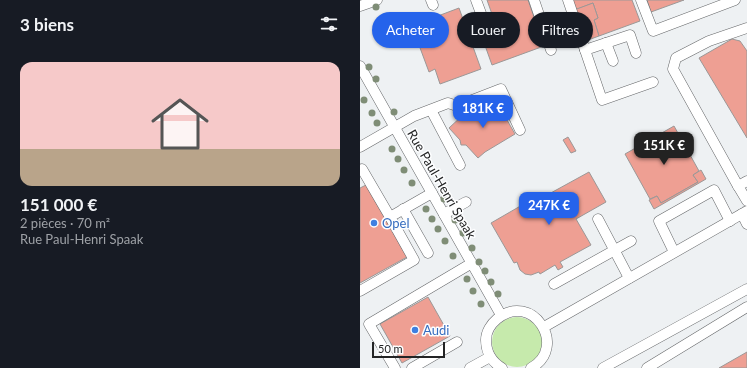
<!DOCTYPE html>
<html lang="fr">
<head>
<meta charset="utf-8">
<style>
  body { margin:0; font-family:Lato,sans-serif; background:#20242c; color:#f1f3f6; height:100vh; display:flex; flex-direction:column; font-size:15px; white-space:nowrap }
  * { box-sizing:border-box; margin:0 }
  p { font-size:13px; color:#9ea1a6 }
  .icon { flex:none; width:22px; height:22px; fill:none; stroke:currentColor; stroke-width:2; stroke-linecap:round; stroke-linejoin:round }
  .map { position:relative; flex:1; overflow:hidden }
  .details { display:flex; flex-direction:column; background:#171b24; width:360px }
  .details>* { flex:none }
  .guide { position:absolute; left:12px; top:12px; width:315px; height:36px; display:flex; gap:8px }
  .scale { position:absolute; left:12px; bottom:10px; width:73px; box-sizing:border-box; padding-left:4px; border:2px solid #232425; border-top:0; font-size:11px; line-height:14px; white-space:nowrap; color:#232425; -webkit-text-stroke:3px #fdfeff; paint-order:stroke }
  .price { position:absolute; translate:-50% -34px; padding:0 9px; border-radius:8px; background:#2563eb; color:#fff; font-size:13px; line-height:26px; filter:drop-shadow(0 1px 2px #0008) }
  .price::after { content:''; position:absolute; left:50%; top:24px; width:12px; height:9px; margin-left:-6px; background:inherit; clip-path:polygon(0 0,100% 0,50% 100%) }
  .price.selected { background:#222; color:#fff }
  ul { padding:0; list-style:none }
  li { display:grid; align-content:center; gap:8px; height:212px; padding:0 20px }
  li span { display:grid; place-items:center; height:124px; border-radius:12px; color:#555 }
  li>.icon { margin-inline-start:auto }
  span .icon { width:72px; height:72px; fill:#fffc; stroke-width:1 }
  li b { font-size:17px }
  h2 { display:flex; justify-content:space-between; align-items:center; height:48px; padding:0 20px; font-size:17px }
  .tag { padding:0 14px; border-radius:18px; background:#171b24; box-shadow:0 1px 3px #0004; font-size:14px; line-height:36px }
  .tag.selected { background:#2563eb; color:#fff }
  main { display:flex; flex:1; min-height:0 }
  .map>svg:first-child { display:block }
  .green { fill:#c6eaac }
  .building { fill:#ee9f93; stroke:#9b9897 }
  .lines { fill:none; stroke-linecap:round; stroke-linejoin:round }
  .minor-casing { stroke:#656769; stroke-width:11 }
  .minor { stroke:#fff; stroke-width:10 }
  .tree { fill:#7f8d76 }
  .shop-dot { fill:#3f7fe0; stroke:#fdfeff; stroke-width:1.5 }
  .labels { text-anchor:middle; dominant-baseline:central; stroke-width:3; stroke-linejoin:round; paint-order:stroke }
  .street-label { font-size:13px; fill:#232425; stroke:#fdfeff }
  .shop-label { font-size:13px; fill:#366cbe; stroke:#fdfeff; text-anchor:start }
</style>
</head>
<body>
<main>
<section class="details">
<h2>3 biens<svg class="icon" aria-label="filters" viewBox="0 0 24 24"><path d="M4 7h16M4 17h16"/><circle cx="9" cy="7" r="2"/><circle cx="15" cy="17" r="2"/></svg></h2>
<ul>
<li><span style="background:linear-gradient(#f6c9c9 70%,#b9a48a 0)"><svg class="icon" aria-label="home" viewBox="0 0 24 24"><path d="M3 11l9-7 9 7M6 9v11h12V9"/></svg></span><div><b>151 000 €</b><p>2 pièces · 70 m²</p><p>Rue Paul-Henri Spaak</p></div></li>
</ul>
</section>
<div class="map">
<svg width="387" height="368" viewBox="0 0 387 368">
  <rect width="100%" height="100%" fill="#eef1f3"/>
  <circle class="green" cx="157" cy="342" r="25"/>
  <g class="building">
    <path d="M127,0H168L184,46L132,65L122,37L138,31Z"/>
    <path d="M211,0H272L280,21L239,36L234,20L238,18L233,3L215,10Z"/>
    <path d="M287,0H324L291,12Z"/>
    <path d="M233,3L238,18L234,20L239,36L228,40L214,10Z"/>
    <path d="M99,8L121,69L80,84L75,69L69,72L56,37L41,42L36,29L41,19L55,14L60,16L62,22Z"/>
    <path d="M372,39L380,41L387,51V138L339,58Z"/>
    <path d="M135,99L155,134L125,152L118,158L106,145H101L100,140L89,128L103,115L105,116Z"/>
    <path d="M314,126L339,171L333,175L338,182L301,203L297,196L290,199L265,154Z"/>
    <path d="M208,137L216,151L211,153L203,140Z"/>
    <path d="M341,170L346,179L294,209L289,200L297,196L301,203L338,182L333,175Z"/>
    <path d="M229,172L246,202L216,219L231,245L200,262L203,267L198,270L195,265L180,274L179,272L171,275L165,274L160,270L157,262L154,263L131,223L176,197L178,200Z"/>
    <path d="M6,185L47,257L0,283V188Z"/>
    <path d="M68,297L90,336L42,363L20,324Z"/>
    <path d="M387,352V368H359Z"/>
  </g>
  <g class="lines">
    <defs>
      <g id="minor">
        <path d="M71,0L73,5"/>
        <path d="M116,0L125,24"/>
        <path d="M174,0L191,50"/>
        <path d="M208,0L242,100L293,82"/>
        <path d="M281,0L293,31L375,0"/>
        <path d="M0,6L17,0"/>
        <path d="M246,43L253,61"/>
        <path d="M225,50L270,35L276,53"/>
        <path d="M0,66L141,315"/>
        <path d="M71,110L100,165"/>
        <path d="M0,147L54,116L88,103L97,106L141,89L160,130"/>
        <path d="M2,169L30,217"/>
        <path d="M387,181L378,186L387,201"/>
        <path d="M378,186L313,69L316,58L349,41L387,28"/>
        <path d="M43,209L68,253"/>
        <path d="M84,214L106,202"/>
        <path d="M382,214L387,224"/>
        <path d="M238,219L269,278"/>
        <path d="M314,252L299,221L354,190L370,221"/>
        <path d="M194,284L271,241"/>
        <path d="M0,291L54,260L30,217L72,193"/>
        <path d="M184,327L387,211"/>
        <path d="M35,368L9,324L112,263"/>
        <path d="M52,368L97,342"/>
        <path d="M110,368L130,357"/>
        <path d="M142,368C132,362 126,352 126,340C126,332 131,324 137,319C172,290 209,347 171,368"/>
        <path d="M243,368L387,289"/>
        <path d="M287,368L387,307"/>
      </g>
    </defs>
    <use href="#minor" class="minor-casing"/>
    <use href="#minor" class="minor"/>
  </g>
  <g class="tree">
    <circle cx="16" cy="7" r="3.5"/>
    <circle cx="9" cy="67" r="3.5"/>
    <circle cx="16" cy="79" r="3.5"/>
    <circle cx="4" cy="100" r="3.5"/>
    <circle cx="34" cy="112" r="3.5"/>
    <circle cx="12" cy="113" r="3.5"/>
    <circle cx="17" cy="123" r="3.5"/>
    <circle cx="32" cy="149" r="3.5"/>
    <circle cx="38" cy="159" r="3.5"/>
    <circle cx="44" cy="170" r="3.5"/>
    <circle cx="52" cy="183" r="3.5"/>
    <circle cx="84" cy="199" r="3.5"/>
    <circle cx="66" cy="209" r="3.5"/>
    <circle cx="72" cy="219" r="3.5"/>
    <circle cx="95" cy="220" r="3.5"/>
    <circle cx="78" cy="229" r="3.5"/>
    <circle cx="103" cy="233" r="3.5"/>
    <circle cx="85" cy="241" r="3.5"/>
    <circle cx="112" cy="248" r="3.5"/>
    <circle cx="93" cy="256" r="3.5"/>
    <circle cx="119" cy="262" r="3.5"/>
    <circle cx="125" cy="271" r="3.5"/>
    <circle cx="107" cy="279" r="3.5"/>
    <circle cx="131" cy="282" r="3.5"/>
    <circle cx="113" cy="291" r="3.5"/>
    <circle cx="138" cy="294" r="3.5"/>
    <circle cx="121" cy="304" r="3.5"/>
  </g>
  <g class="shop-dot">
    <circle cx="14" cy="223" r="4"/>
    <circle cx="55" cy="330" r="4"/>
  </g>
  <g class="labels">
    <g class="street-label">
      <text transform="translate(82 184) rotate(60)">Rue Paul-Henri Spaak</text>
    </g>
    <g class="shop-label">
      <text x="22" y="223">Opel</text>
      <text x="63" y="330">Audi</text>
    </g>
  </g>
</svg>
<div class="scale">50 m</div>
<b class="price" style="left:123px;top:129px">181K €</b>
<b class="price selected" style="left:304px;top:166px">151K €</b>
<b class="price" style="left:189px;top:226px">247K €</b>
<div class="guide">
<a class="tag selected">Acheter</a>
<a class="tag">Louer</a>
<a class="tag">Filtres</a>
</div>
</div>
</main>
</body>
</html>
